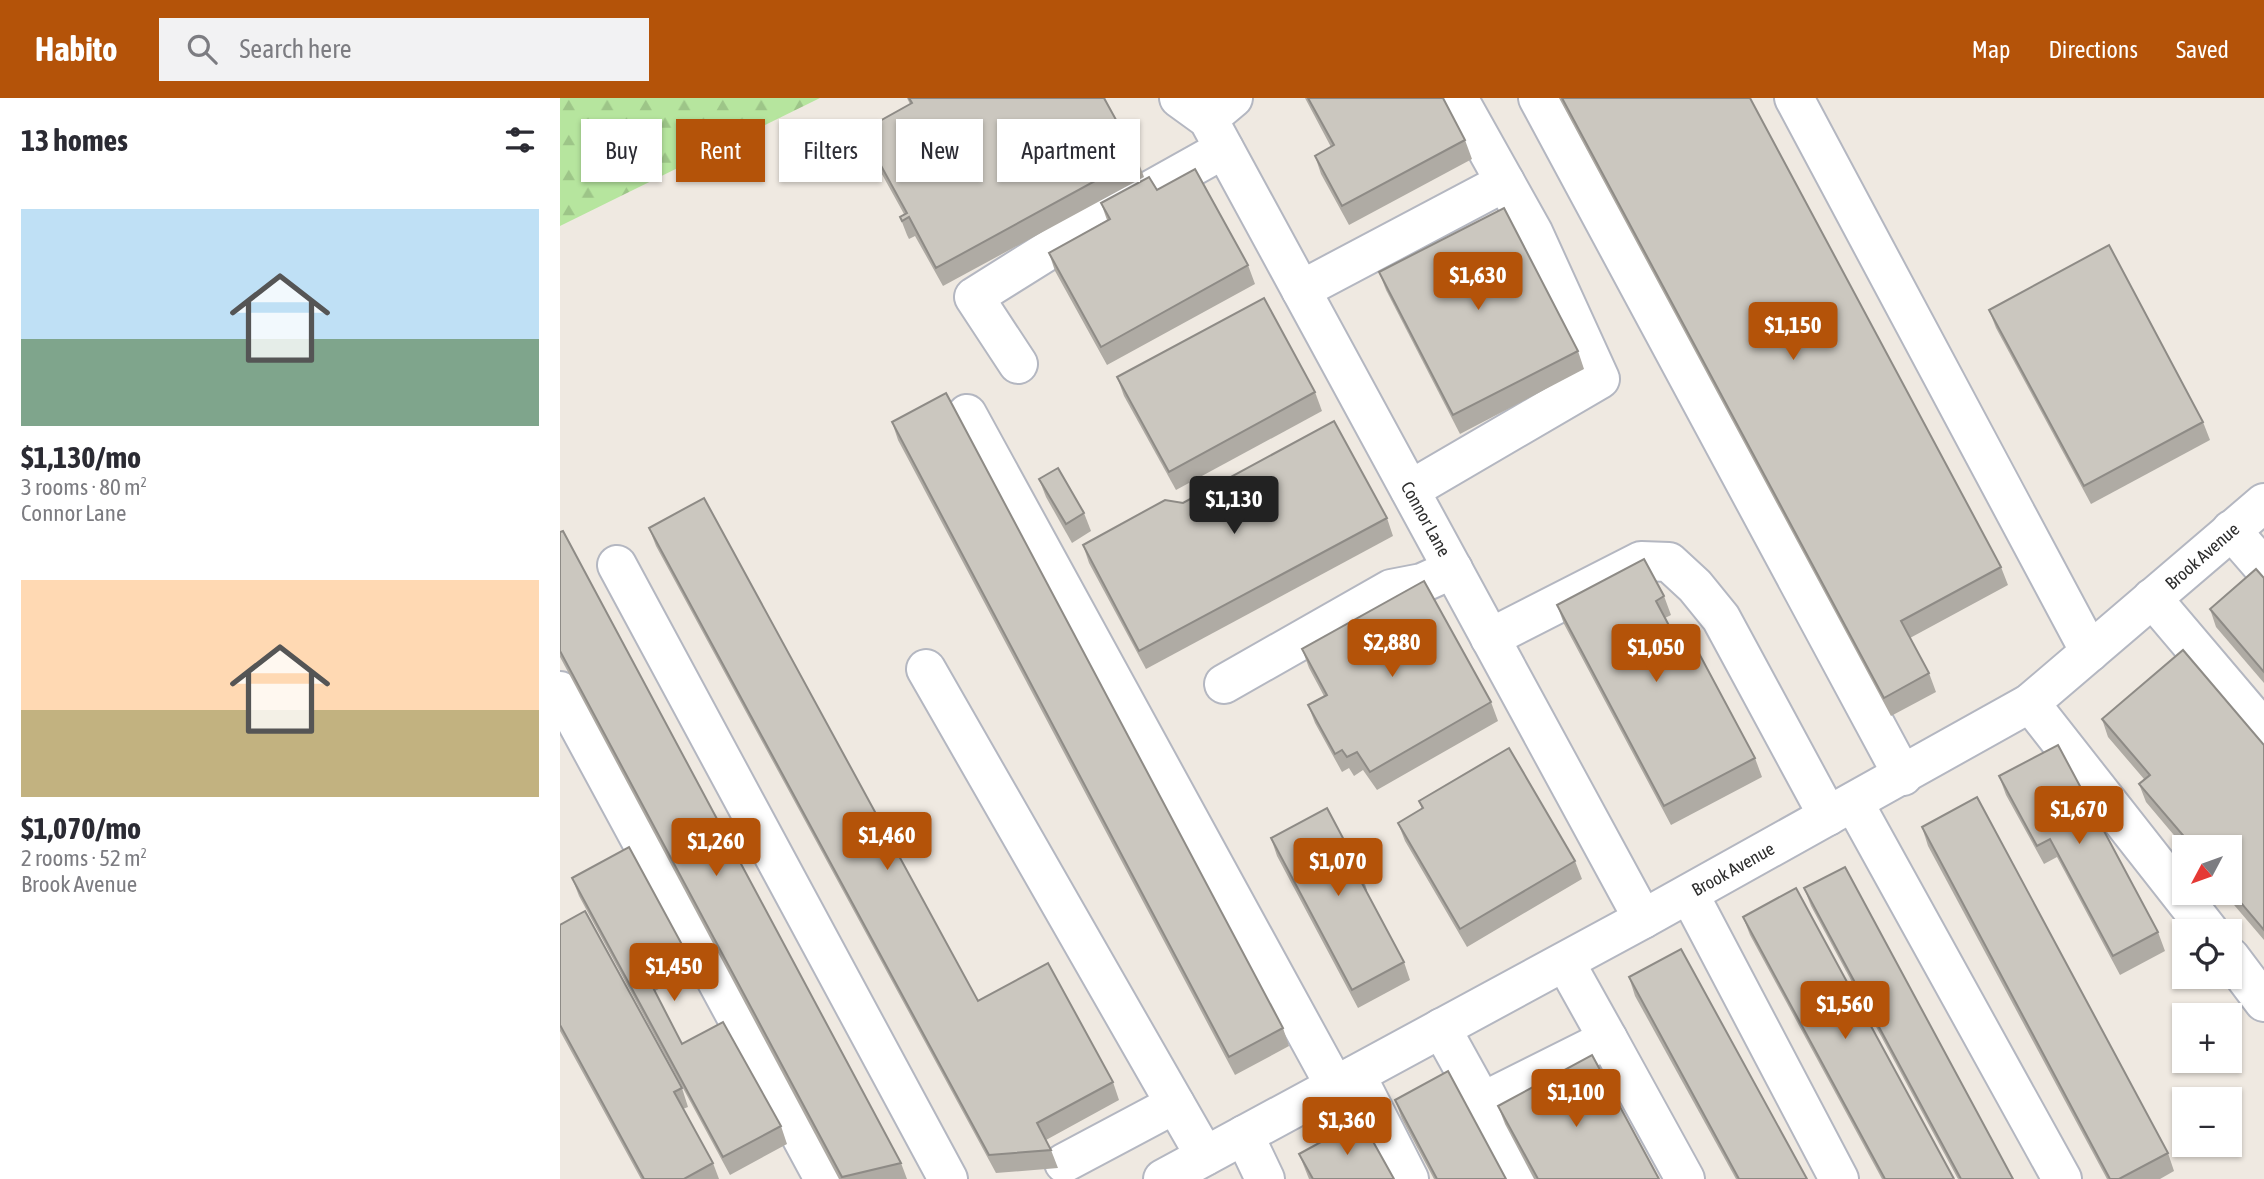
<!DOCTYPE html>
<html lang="en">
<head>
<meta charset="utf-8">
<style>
  body { margin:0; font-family:"Asap Condensed",sans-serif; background:#f2f2f3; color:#2b2b33; height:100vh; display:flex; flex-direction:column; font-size:26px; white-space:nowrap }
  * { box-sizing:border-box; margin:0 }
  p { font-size:23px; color:#7c7c81 }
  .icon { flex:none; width:38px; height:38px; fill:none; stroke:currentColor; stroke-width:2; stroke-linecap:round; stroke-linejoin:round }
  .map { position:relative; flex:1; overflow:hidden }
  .details { display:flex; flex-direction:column; background:#fff; width:560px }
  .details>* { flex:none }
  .top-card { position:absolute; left:21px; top:21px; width:665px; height:63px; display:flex; gap:14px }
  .needle { width:46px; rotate:229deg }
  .fabs { position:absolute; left:1612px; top:737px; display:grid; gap:14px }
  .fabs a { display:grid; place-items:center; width:70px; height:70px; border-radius:0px; background:#fff; box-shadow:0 2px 5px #0004; font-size:35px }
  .price { position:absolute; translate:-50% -60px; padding:0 16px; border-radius:7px; background:#b45309; color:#fff; font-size:23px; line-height:46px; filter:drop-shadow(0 2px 4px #0008) }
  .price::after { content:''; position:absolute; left:50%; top:42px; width:21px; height:16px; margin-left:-10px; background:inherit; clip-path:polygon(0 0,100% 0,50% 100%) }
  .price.current { background:#222; color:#fff }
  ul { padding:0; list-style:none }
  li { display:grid; align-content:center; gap:14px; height:371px; padding:0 21px }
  li span { display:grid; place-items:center; height:217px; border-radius:0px; color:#555 }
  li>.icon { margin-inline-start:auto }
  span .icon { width:126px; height:126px; fill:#fffc; stroke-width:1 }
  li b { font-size:30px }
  h2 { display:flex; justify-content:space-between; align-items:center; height:84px; padding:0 21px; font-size:30px }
  .pill { padding:0 24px; border-radius:0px; background:#fff; box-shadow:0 2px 5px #0004; font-size:24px; line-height:63px }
  .pill.current { background:#b45309; color:#fff }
  header { display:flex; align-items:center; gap:42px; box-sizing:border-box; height:98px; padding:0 35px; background:#b45309; color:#fff }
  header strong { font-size:33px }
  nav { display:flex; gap:38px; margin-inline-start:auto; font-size:24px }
  .search { width:490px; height:63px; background:#f2f2f3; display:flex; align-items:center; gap:18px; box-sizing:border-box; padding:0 24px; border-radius:0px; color:#7c7c81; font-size:26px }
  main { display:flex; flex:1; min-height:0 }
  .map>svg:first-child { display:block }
  .forest { fill:url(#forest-firs) }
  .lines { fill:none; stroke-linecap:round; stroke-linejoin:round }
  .minor-casing { stroke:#b4b7c1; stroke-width:42 }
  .minor { stroke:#fff; stroke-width:38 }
  .wall { fill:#afaba4 }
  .building { fill:#cbc7bf; stroke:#8e8b86; stroke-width:2 }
  .labels { text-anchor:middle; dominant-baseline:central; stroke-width:5; stroke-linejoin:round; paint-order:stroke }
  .street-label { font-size:18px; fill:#2e2e2e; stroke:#fff }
</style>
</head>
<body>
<header>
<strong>Habito</strong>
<div class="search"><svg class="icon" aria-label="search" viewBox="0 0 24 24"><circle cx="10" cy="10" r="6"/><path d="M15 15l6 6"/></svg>Search here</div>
<nav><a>Map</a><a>Directions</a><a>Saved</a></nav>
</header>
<main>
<section class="details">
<h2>13 homes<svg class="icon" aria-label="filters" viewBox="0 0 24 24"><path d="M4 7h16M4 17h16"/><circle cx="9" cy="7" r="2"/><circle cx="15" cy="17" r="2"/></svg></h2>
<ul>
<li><span style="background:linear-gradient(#bfe0f5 60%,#7fa58c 0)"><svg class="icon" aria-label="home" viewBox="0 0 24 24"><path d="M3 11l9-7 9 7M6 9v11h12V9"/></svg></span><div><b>$1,130/mo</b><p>3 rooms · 80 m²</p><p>Connor Lane</p></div></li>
<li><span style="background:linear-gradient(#ffd9b3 60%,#c2b280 0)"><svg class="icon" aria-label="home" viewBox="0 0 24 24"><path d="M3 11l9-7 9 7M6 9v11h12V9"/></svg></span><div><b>$1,070/mo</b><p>2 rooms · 52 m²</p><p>Brook Avenue</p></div></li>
</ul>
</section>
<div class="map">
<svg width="1704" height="1081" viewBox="0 0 1704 1081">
  <defs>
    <pattern id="forest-firs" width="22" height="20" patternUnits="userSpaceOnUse" patternTransform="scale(1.75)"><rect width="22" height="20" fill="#b6e59e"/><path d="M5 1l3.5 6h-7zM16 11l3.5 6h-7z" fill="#9dc588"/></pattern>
  </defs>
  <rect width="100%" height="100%" fill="#efe9e1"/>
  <path class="forest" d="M0,0H260L0,128Z"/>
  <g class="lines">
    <defs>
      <g id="minor">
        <path d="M619,0L648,21L1083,821"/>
        <path d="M978,0L1343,678"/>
        <path d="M1234,0L1530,554"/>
        <path d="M648,21L673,0"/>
        <path d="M741,192L945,84"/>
        <path d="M458,266L414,199L537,122L664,51"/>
        <path d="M407,316L775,988"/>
        <path d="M850,392L1040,281L973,134L898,0"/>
        <path d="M1671,432L1704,470"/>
        <path d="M57,467L388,1081"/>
        <path d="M1592,500L1704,632"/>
        <path d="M930,540L1081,463L1109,464L1135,488L1161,520L1268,718"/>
        <path d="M366,571L645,1058"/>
        <path d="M664,586L831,491L862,485L893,471"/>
        <path d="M0,593L264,1081"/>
        <path d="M1470,605L1649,833"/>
        <path d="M1294,705L1502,1081"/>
        <path d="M1129,796L1279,1081"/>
        <path d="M1670,859L1704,904"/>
        <path d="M1005,864L1048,941"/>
        <path d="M881,930L922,1004"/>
        <path d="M796,977L849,1081"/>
        <path d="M684,1037L705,1081"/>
        <path d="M504,1065L615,1006"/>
        <path d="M603,1081L1083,821L1470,605L1704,405"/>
        <path d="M961,1081L922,1004L1048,941L1125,1081"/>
      </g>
    </defs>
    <use href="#minor" class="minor-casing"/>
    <use href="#minor" class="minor"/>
  </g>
  <g class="wall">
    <path d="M347,0H546L544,1L577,60L584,79L383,188L355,138L349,141L347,137L340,119L344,116L308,51L302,33L350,6Z"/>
    <path d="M745,0H883L905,42L912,61L789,127L761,76L755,58L771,49Z"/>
    <path d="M999,0H1190L1441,469L1448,487L1350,540L1369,575L1376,594L1331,618Z"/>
    <path d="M597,92L688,167L695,186L547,267L495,173L489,155L547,122L541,105Z"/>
    <path d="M819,174L1018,253L1024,271L900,336L826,192Z"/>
    <path d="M1429,212L1643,324L1650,342L1531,406L1436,230Z"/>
    <path d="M557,279L755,294L762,313L616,392L564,298Z"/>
    <path d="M332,324L723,930L729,948L675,977L338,342Z"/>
    <path d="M479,381L524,415L531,433L512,445L486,399Z"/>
    <path d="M623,405L827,420L833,438L586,571L529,465L523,447Z"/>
    <path d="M89,430L418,903L553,984L559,1002L486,1042L491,1052L498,1070L436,1075L96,448Z"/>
    <path d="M0,434L341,1065L347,1081H279L0,559Z"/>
    <path d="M1704,480V585L1656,529L1650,511Z"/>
    <path d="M1104,498L1111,517L1105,520L1114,537L1195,660L1202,679L1111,727L1004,526L997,507Z"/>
    <path d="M742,551L931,604L938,623L817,692L803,672L794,678L789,670L782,674L755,625L748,607L764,598L749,570Z"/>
    <path d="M1542,621L1704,647V842L1663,794H1670V749H1624L1586,704L1579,686L1584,681L1548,639Z"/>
    <path d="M1439,678L1598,834L1605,853L1560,877L1497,759L1484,766L1446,697Z"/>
    <path d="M859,703L1015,763L1022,781L907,849L845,743L838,725L862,711Z"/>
    <path d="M1362,729L1608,1055L1614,1073L1600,1081H1547L1368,748Z"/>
    <path d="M711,740L801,774L807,792L806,793L844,864L850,882L798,910L717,758Z"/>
    <path d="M12,780L126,854L133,873L95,893L122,946L221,1028L227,1046L170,1077L19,798Z"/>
    <path d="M1244,790L1453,1081H1398L1251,808Z"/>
    <path d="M1183,819L1394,1081H1322L1190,837Z"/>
    <path d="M0,827L122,990L128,1009L123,1011L153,1065L159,1081H81L0,933Z"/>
    <path d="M1069,879L1247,1081H1176L1075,898Z"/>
    <path d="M835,1002L946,1081H874L842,1021Z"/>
    <path d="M938,1008L1099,1081H974L945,1026Z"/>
    <path d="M739,1056L834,1081H749Z"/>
  </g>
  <g class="building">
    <path d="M349,0H544L577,60L376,170L349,119L342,123L340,119L347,115L302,33L352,5Z"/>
    <path d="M748,0H883L905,42L782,108L755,58L774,47Z"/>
    <path d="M1002,0H1190L1441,469L1341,523L1369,575L1324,600Z"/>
    <path d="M635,71L688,167L541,249L489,155L550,121L541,105L589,79L597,92Z"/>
    <path d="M944,110L1018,253L893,317L819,174Z"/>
    <path d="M1549,147L1643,324L1524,388L1429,212Z"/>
    <path d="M704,200L755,294L609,374L557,279Z"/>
    <path d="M386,295L723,930L669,959L332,324Z"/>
    <path d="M774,323L827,420L579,553L523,447L605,402L623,405Z"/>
    <path d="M498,370L524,415L506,426L479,381Z"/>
    <path d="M144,400L418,903L488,865L553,984L477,1025L491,1052L429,1057L89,430Z"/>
    <path d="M3,433L341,1065L282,1079L0,553V434Z"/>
    <path d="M1084,461L1104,498L1096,503L1114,537L1126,531L1195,660L1104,708L997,507Z"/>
    <path d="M1696,471L1704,480V574L1650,511Z"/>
    <path d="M864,483L931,604L810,674L797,654L787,659L782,652L775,656L748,607L767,597L742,551Z"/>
    <path d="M1623,552L1704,647V832L1670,792V749H1633L1579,686L1590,677L1542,621Z"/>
    <path d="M1498,647L1598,834L1553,858L1490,741L1477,748L1439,678Z"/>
    <path d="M949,650L1015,763L900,831L838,725L863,710L859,703Z"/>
    <path d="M1417,699L1608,1055L1559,1081H1550L1362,729Z"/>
    <path d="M767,710L801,774L797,776L844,864L792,892L711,740Z"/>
    <path d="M69,749L126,854L86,876L122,946L163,924L221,1028L163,1059L12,780Z"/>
    <path d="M1285,769L1453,1081H1401L1244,790Z"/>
    <path d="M1236,790L1394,1081H1325L1183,819Z"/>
    <path d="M25,813L122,990L114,994L153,1065L124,1081H84L0,927V827Z"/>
    <path d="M1121,851L1247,1081H1179L1069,879Z"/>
    <path d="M1032,957L1099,1081H978L938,1008Z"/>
    <path d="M888,973L946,1081H877L835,1002Z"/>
    <path d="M801,1022L834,1081H753L739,1056Z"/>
  </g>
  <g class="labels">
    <g class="street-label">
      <text transform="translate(866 421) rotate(61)">Connor Lane</text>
      <text transform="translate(1642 458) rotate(-41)">Brook Avenue</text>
      <text transform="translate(1173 771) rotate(-29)">Brook Avenue</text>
    </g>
  </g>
</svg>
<div class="fabs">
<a><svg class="needle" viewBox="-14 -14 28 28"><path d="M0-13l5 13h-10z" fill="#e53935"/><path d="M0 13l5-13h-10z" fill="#7c7c81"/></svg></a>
<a><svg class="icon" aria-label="locate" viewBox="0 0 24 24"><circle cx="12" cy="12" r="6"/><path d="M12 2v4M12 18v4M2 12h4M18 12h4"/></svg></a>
<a>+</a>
<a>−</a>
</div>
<b class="price" style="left:918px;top:214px">$1,630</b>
<b class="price" style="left:1233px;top:264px">$1,150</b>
<b class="price current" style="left:674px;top:438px">$1,130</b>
<b class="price" style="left:832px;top:581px">$2,880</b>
<b class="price" style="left:1096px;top:586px">$1,050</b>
<b class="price" style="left:1519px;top:748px">$1,670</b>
<b class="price" style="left:327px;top:774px">$1,460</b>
<b class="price" style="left:156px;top:780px">$1,260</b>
<b class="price" style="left:778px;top:800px">$1,070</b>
<b class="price" style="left:114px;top:905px">$1,450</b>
<b class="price" style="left:1285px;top:943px">$1,560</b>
<b class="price" style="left:1016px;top:1031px">$1,100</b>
<b class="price" style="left:787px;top:1059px">$1,360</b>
<div class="top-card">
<a class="pill">Buy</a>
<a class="pill current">Rent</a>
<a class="pill">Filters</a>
<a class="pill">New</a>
<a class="pill">Apartment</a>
</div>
</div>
</main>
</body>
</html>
